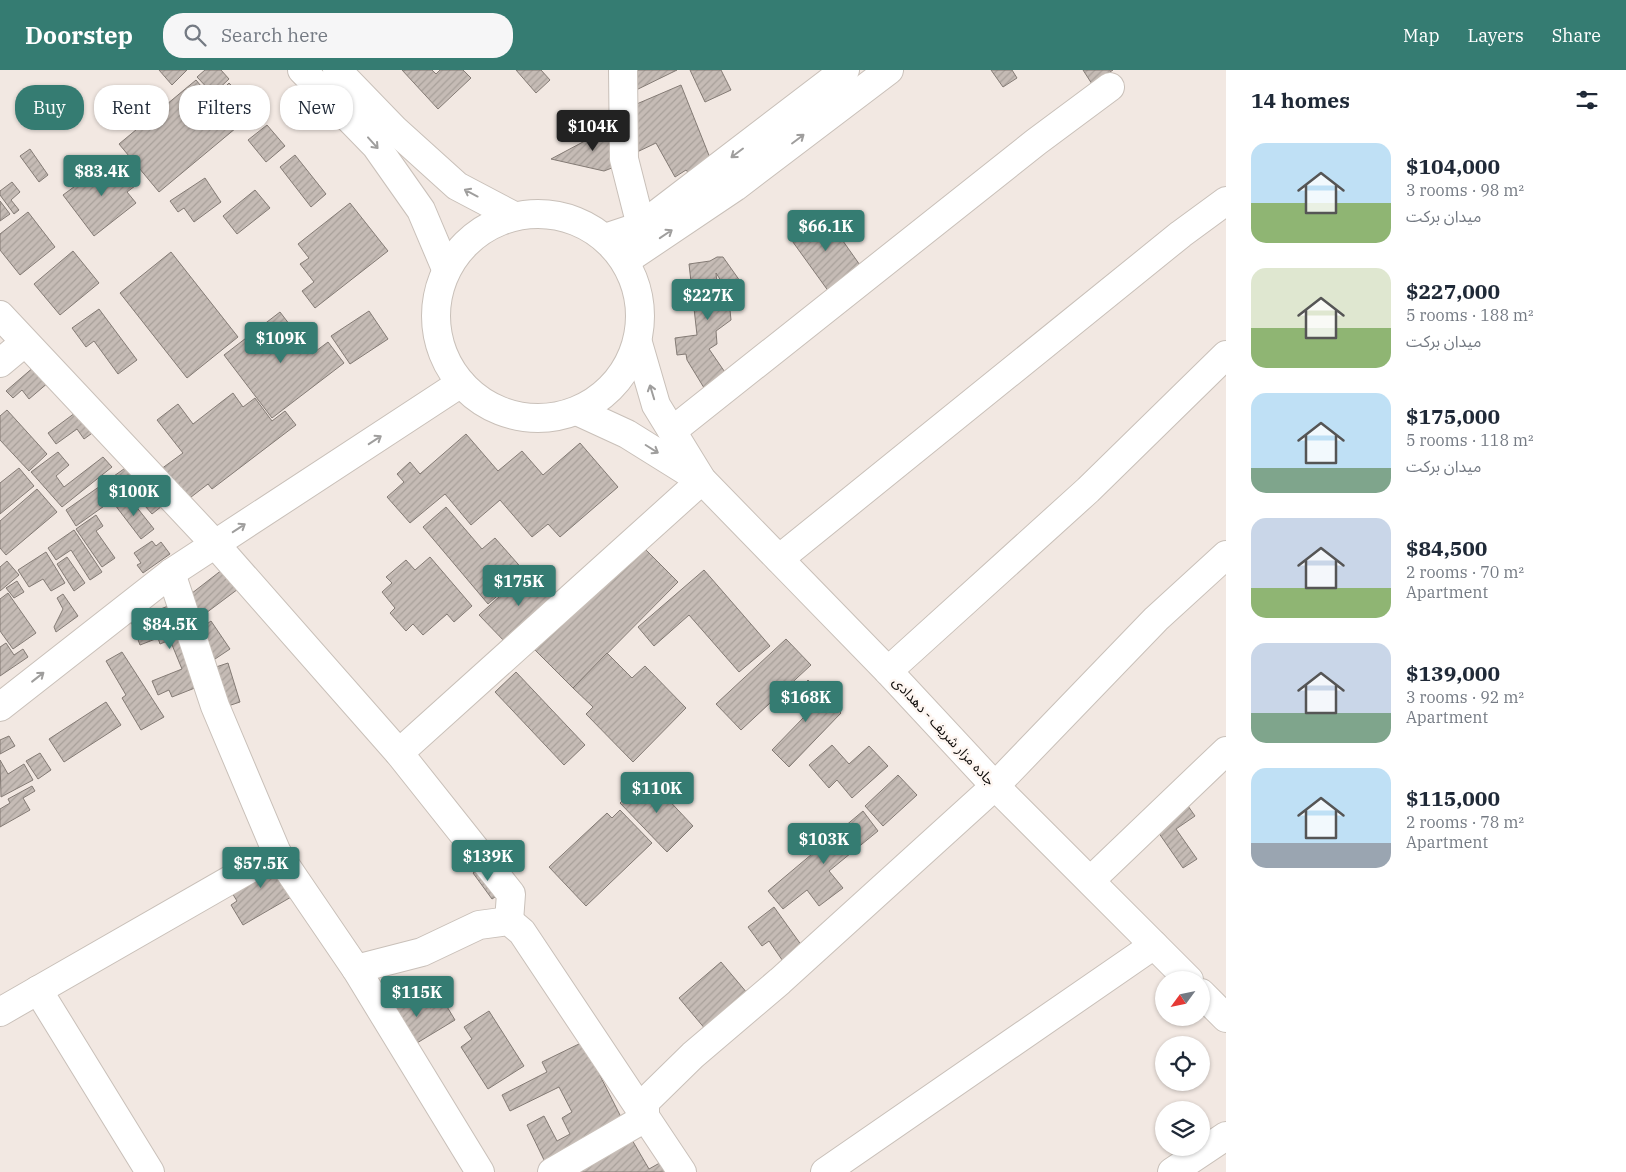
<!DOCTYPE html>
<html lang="en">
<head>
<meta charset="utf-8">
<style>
  body { margin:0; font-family:"IBM Plex Serif","Noto Sans Arabic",serif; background:#f6f6f7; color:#1f2937; height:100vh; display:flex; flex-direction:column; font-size:19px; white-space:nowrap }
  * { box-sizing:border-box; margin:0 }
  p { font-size:16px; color:#747a83 }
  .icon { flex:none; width:28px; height:28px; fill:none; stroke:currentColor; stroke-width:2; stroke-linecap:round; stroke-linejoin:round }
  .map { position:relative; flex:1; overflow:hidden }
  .details { display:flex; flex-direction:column; background:#fff; width:400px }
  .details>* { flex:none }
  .guide { position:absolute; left:15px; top:15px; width:475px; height:45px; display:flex; gap:10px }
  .needle { width:32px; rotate:237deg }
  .fabs { position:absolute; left:1155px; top:901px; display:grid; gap:10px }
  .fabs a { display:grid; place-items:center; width:55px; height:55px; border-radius:50%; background:#fff; box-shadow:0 1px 4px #0004; font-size:25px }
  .price { position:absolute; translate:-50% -42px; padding:0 11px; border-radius:5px; background:#357c72; color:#fff; font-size:16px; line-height:32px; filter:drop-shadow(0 1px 2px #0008) }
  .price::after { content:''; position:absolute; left:50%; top:30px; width:15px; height:11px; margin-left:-8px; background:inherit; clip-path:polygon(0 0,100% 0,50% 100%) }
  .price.active { background:#222; color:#fff }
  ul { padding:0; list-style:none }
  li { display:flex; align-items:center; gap:15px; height:125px; padding:0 25px }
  li span { display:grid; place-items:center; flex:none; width:140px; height:100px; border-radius:15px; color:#555 }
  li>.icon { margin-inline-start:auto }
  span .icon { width:60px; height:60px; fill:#fffc; stroke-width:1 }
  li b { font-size:21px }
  h2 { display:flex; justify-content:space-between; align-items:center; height:60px; padding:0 25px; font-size:21px }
  .tag { padding:0 18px; border-radius:20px; background:#fff; box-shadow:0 1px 4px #0004; font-size:18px; line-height:45px }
  .tag.active { background:#357c72; color:#fff }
  header { display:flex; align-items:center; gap:30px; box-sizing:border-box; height:70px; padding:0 25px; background:#357c72; color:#fff }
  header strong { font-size:24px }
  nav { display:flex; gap:28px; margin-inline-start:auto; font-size:18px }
  .search { width:350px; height:45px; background:#f6f6f7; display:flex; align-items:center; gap:12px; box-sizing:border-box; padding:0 18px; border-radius:20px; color:#747a83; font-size:19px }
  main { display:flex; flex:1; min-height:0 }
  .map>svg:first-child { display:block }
  .building { fill:url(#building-hatch); stroke:#847b75 }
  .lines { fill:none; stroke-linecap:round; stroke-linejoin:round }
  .minor-casing { stroke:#c9c0b9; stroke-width:30 }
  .major-casing { stroke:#c9c0b9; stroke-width:30 }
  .minor { stroke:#fff; stroke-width:28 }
  .major { stroke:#fff; stroke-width:28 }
  .oneway { stroke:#9f9e9d }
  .labels { text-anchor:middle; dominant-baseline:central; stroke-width:5; stroke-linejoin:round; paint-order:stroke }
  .street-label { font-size:14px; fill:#0f0c0a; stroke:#fef6f1 }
</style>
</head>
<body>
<header>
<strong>Doorstep</strong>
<div class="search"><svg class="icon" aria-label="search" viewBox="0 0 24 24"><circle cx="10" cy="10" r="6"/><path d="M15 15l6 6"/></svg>Search here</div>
<nav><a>Map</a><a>Layers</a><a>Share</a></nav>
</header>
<main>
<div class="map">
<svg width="1226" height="1102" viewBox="0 0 1226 1102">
  <defs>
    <pattern id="building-hatch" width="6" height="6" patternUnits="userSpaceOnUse" patternTransform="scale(1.25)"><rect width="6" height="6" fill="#c5bbb5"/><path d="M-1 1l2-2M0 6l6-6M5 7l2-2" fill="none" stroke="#a8a09a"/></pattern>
  </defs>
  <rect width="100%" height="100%" fill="#f2e8e2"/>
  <g class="building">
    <path d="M159,0H187L172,15Z"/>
    <path d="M205,0H221L229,9L213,24L197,7Z"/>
    <path d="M402,0H432L436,4L440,0H463L471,8L438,39Z"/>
    <path d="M516,0H541L550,10L536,23Z"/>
    <path d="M632,0H677L632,22Z"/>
    <path d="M690,0H721L731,20L705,32Z"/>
    <path d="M991,0H1012L1017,8L1003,17Z"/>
    <path d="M1083,0H1113L1092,14Z"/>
    <path d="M196,10L236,58L159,122L119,74Z"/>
    <path d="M229,13L257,42L242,56L215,27Z"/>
    <path d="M681,15L712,93L692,107L686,100L675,107L656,73L637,82L632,36Z"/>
    <path d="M267,55L285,76L266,92L248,70Z"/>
    <path d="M613,56L617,96L604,101L551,89Z"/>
    <path d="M30,79L48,105L39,112L20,86Z"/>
    <path d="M295,85L326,124L311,137L280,97Z"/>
    <path d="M113,88L135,116L127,122L136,133L94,166L63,125Z"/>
    <path d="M205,108L221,132L194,152L184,138L178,142L170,131Z"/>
    <path d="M12,112L20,122L11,130L19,140L14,144L0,125V121Z"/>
    <path d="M255,120L270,138L237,164L223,146Z"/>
    <path d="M0,131L10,144L0,151Z"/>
    <path d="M350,133L388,181L315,238L302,221L314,212L300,194L309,188L298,174Z"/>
    <path d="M28,142L55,177L20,205L0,180V164Z"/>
    <path d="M825,142L832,153L831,154L862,198L829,222L790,168Z"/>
    <path d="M73,181L99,213L60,245L34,214Z"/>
    <path d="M171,182L238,267L187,308L120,223Z"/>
    <path d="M717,187H723L740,211L727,220L716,203L717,213L729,230L731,250L716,261L717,274L709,279L731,311L709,326L687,290L686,284L677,285L675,268L697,265L689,194L710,191Z"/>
    <path d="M99,239L137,290L118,304L94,271L86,277L72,258Z"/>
    <path d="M369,241L388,269L350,294L331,266Z"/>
    <path d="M280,242L312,284L328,272L344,293L272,348L224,285Z"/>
    <path d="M35,296L49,312L29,329L22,320L13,328L6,321Z"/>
    <path d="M233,323L243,337L255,328L272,351L285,341L296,355L212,419L208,414L182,434L157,402L183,383L157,350L178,334L193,354Z"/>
    <path d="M7,340L47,384L29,401L0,370V346Z"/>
    <path d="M79,340L95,361L84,369L77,359L56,374L48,363Z"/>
    <path d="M466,364L498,401L522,381L543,405L580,373L618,417L560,467L548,454L532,467L500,430L471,455L445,424L410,453L387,427L404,412L397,404L410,392L420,404Z"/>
    <path d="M58,382L69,395L56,406L64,417L103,387L112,397L62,437L31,402Z"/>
    <path d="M128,396L136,407L115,422L107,411Z"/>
    <path d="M19,398L34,416L0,444V413Z"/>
    <path d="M141,411L162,436L152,444L131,420Z"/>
    <path d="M103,414L109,421L102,426L107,434L76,456L66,440Z"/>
    <path d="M37,419L57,442L6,485L0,478V451Z"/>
    <path d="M127,425L154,459L141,469L115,435Z"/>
    <path d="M446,437L482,479L495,468L525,502L488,534L423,457Z"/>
    <path d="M96,445L103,456L96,461L115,488L102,497L76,459Z"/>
    <path d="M74,460L102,502L90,510L71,480L56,490L48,478Z"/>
    <path d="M152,471L156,476L161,472L170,484L143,503L137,495L141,493L134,483Z"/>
    <path d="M640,474L678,512L573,618L535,580Z"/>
    <path d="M46,482L65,513L51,521L43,509L29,517L18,500Z"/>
    <path d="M67,487L85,513L74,521L57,494Z"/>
    <path d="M430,487L472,536L454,552L447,544L423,565L413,554L406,561L390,543L395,538L382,522L392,513L386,507L406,490L415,500Z"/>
    <path d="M7,491L19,505L0,521V497Z"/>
    <path d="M227,496L242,516L202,546L187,527Z"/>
    <path d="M531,498L559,529L508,575L479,545Z"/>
    <path d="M704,500L770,576L739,602L689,545L654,576L638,557Z"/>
    <path d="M17,511L24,522L14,528L6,518Z"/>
    <path d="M8,523L36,563L13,579L0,561V529Z"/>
    <path d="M63,524L78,546L56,562L54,557L63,539L57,528Z"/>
    <path d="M173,534L205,614L172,627L169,620L158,625L152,611L182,599L170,570L160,574L158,568L140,575L131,551Z"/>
    <path d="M211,551L230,579L212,591L204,556Z"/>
    <path d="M786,569L811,595L741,660L716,634Z"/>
    <path d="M6,573L14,585L23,579L28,587L0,606V577Z"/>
    <path d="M122,582L164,647L141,660L122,628L126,625L106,591Z"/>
    <path d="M607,583L632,608L645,596L686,638L633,692L586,644L593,637L573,618Z"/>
    <path d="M228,593L240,632L222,638L213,598Z"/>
    <path d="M516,602L585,675L564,695L495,622Z"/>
    <path d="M808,610L841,643L789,697L772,680L804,647L788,631Z"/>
    <path d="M106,632L121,655L64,692L49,669Z"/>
    <path d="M9,666L15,676L0,684V670Z"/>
    <path d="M832,675L849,694L869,676L888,696L852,728L837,710L829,718L809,695Z"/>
    <path d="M40,683L51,700L38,709L26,691Z"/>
    <path d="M0,690L8,704L24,694L33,710L1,727Z"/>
    <path d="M898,705L917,725L883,756L865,736Z"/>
    <path d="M647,707L693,756L667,782L620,733Z"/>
    <path d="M32,716L35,721L23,728L30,740L0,757V739L10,733L8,729Z"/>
    <path d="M1188,736L1195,746L1176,759L1197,789L1183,798L1156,759Z"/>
    <path d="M620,740L652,773L586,836L549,797L607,743L612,748Z"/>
    <path d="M863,741L878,761L829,801L843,818L819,836L807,820L783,839L768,821Z"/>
    <path d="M276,784L298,823L243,855L231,835L237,831L226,813Z"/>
    <path d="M485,794L504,821L492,829L473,803Z"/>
    <path d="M774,837L807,883L787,897L769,871L762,876L748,857Z"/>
    <path d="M721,892L753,930L712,967L679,928Z"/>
    <path d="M420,922L430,938L443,930L455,950L407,979L381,935L393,927L397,935Z"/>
    <path d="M489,941L524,996L488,1019L461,977L472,969L464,957Z"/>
    <path d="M583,972L624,1053L545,1092L527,1055L544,1046L557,1071L570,1064L562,1048L572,1042L559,1017L510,1041L502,1025L547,1002L542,992Z"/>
    <path d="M628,1063L649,1099L665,1090L672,1102H582L577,1093Z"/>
  </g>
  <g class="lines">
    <defs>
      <g id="minor">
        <path d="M623,0L624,89L641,156"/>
        <path d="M0,245L215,474L399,683L511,824L509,851"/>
        <path d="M0,293L24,273"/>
        <path d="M672,361L1036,72L1110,17"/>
        <path d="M779,489L1181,164L1226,131"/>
        <path d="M171,503L215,636L277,783L356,899L422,882L479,855L509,851L522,862L682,1102"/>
        <path d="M888,601L1088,420L1226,285"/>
        <path d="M399,683L702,410"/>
        <path d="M1091,810L1226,681"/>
        <path d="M356,899L480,1102"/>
        <path d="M38,920L150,1102"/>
        <path d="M0,942L277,783"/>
        <path d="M552,1102L645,1048V1032L693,985L780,911L995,716L1156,549L1226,485"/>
        <path d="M825,1102L1154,875"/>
        <path d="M1172,1102L1226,1066"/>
      </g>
      <g id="major">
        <path d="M302,0L376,76L421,140L446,199"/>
        <path d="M337,0L395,60L457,116L514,146"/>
        <circle cx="538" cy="246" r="102"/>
        <path d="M605,168L641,156L845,0"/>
        <path d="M625,191L735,117L889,0"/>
        <path d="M638,273L656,335L702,410L888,601L995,716L1189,910"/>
        <path d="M577,341L627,364L696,407"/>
        <path d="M0,637L171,503L461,313"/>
        <path d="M1201,923L1226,948"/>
      </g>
    </defs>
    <use href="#minor" class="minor-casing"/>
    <use href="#major" class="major-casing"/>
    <use href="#minor" class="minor"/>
    <use href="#major" class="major"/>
  </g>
  <defs><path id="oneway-shaft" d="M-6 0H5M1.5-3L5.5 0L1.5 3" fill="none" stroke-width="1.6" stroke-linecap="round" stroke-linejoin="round" transform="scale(1.25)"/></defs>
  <g class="oneway">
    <use href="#oneway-shaft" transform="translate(798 69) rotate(-37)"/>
    <use href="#oneway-shaft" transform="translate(373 73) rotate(48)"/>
    <use href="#oneway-shaft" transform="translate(737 83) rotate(143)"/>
    <use href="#oneway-shaft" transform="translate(471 123) rotate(-152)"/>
    <use href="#oneway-shaft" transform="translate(666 164) rotate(-34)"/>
    <use href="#oneway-shaft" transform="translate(652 322) rotate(-107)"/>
    <use href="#oneway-shaft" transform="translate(375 370) rotate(-33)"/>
    <use href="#oneway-shaft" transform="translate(652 379) rotate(32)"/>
    <use href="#oneway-shaft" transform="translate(239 458) rotate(-33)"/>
    <use href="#oneway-shaft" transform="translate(38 607) rotate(-38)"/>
  </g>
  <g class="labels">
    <g class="street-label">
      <text transform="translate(944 661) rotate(47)">جاده مزار شریف - دهدادی</text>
    </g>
  </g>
</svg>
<div class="fabs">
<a><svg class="needle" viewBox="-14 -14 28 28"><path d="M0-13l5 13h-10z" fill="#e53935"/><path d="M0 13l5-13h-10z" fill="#747a83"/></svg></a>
<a><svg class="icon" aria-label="locate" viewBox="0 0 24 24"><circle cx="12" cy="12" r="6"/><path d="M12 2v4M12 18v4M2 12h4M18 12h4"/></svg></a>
<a><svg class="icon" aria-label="layers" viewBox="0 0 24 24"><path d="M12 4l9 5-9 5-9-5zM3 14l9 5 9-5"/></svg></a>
</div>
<b class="price active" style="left:593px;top:82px">$104K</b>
<b class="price" style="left:102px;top:127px">$83.4K</b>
<b class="price" style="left:826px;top:182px">$66.1K</b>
<b class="price" style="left:708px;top:251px">$227K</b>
<b class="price" style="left:281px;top:294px">$109K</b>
<b class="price" style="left:134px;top:447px">$100K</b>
<b class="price" style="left:519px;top:537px">$175K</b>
<b class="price" style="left:170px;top:580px">$84.5K</b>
<b class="price" style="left:806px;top:653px">$168K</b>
<b class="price" style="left:657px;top:744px">$110K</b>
<b class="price" style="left:824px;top:795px">$103K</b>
<b class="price" style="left:488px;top:812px">$139K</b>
<b class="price" style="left:261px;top:819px">$57.5K</b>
<b class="price" style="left:417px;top:948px">$115K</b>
<div class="guide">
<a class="tag active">Buy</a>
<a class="tag">Rent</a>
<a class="tag">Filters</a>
<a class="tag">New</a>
</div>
</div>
<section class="details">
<h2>14 homes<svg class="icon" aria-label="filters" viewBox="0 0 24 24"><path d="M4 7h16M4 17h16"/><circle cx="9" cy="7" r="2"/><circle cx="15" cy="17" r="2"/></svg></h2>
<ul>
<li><span style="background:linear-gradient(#bfe0f5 60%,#8fb573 0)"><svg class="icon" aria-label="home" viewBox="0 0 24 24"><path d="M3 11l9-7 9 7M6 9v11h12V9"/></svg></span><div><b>$104,000</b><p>3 rooms · 98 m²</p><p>میدان برکت</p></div></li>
<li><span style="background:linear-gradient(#dfe7d0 60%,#8fb573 0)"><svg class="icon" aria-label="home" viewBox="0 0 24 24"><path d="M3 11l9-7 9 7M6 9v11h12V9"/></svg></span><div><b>$227,000</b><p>5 rooms · 188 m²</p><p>میدان برکت</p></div></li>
<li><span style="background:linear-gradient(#bfe0f5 75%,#7fa58c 0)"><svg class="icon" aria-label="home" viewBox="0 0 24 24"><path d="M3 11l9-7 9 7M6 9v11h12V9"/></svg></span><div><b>$175,000</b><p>5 rooms · 118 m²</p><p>میدان برکت</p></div></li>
<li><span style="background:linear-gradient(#c9d6e8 70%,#8fb573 0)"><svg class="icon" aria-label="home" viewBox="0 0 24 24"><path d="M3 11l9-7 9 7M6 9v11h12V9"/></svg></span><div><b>$84,500</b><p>2 rooms · 70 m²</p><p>Apartment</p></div></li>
<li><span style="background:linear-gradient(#c9d6e8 70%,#7fa58c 0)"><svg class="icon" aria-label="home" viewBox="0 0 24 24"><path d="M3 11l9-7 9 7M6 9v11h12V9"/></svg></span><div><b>$139,000</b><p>3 rooms · 92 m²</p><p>Apartment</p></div></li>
<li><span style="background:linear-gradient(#bfe0f5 75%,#9aa5b1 0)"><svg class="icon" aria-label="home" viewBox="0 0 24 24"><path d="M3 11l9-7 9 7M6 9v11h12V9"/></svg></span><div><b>$115,000</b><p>2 rooms · 78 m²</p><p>Apartment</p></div></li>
</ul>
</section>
</main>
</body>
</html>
